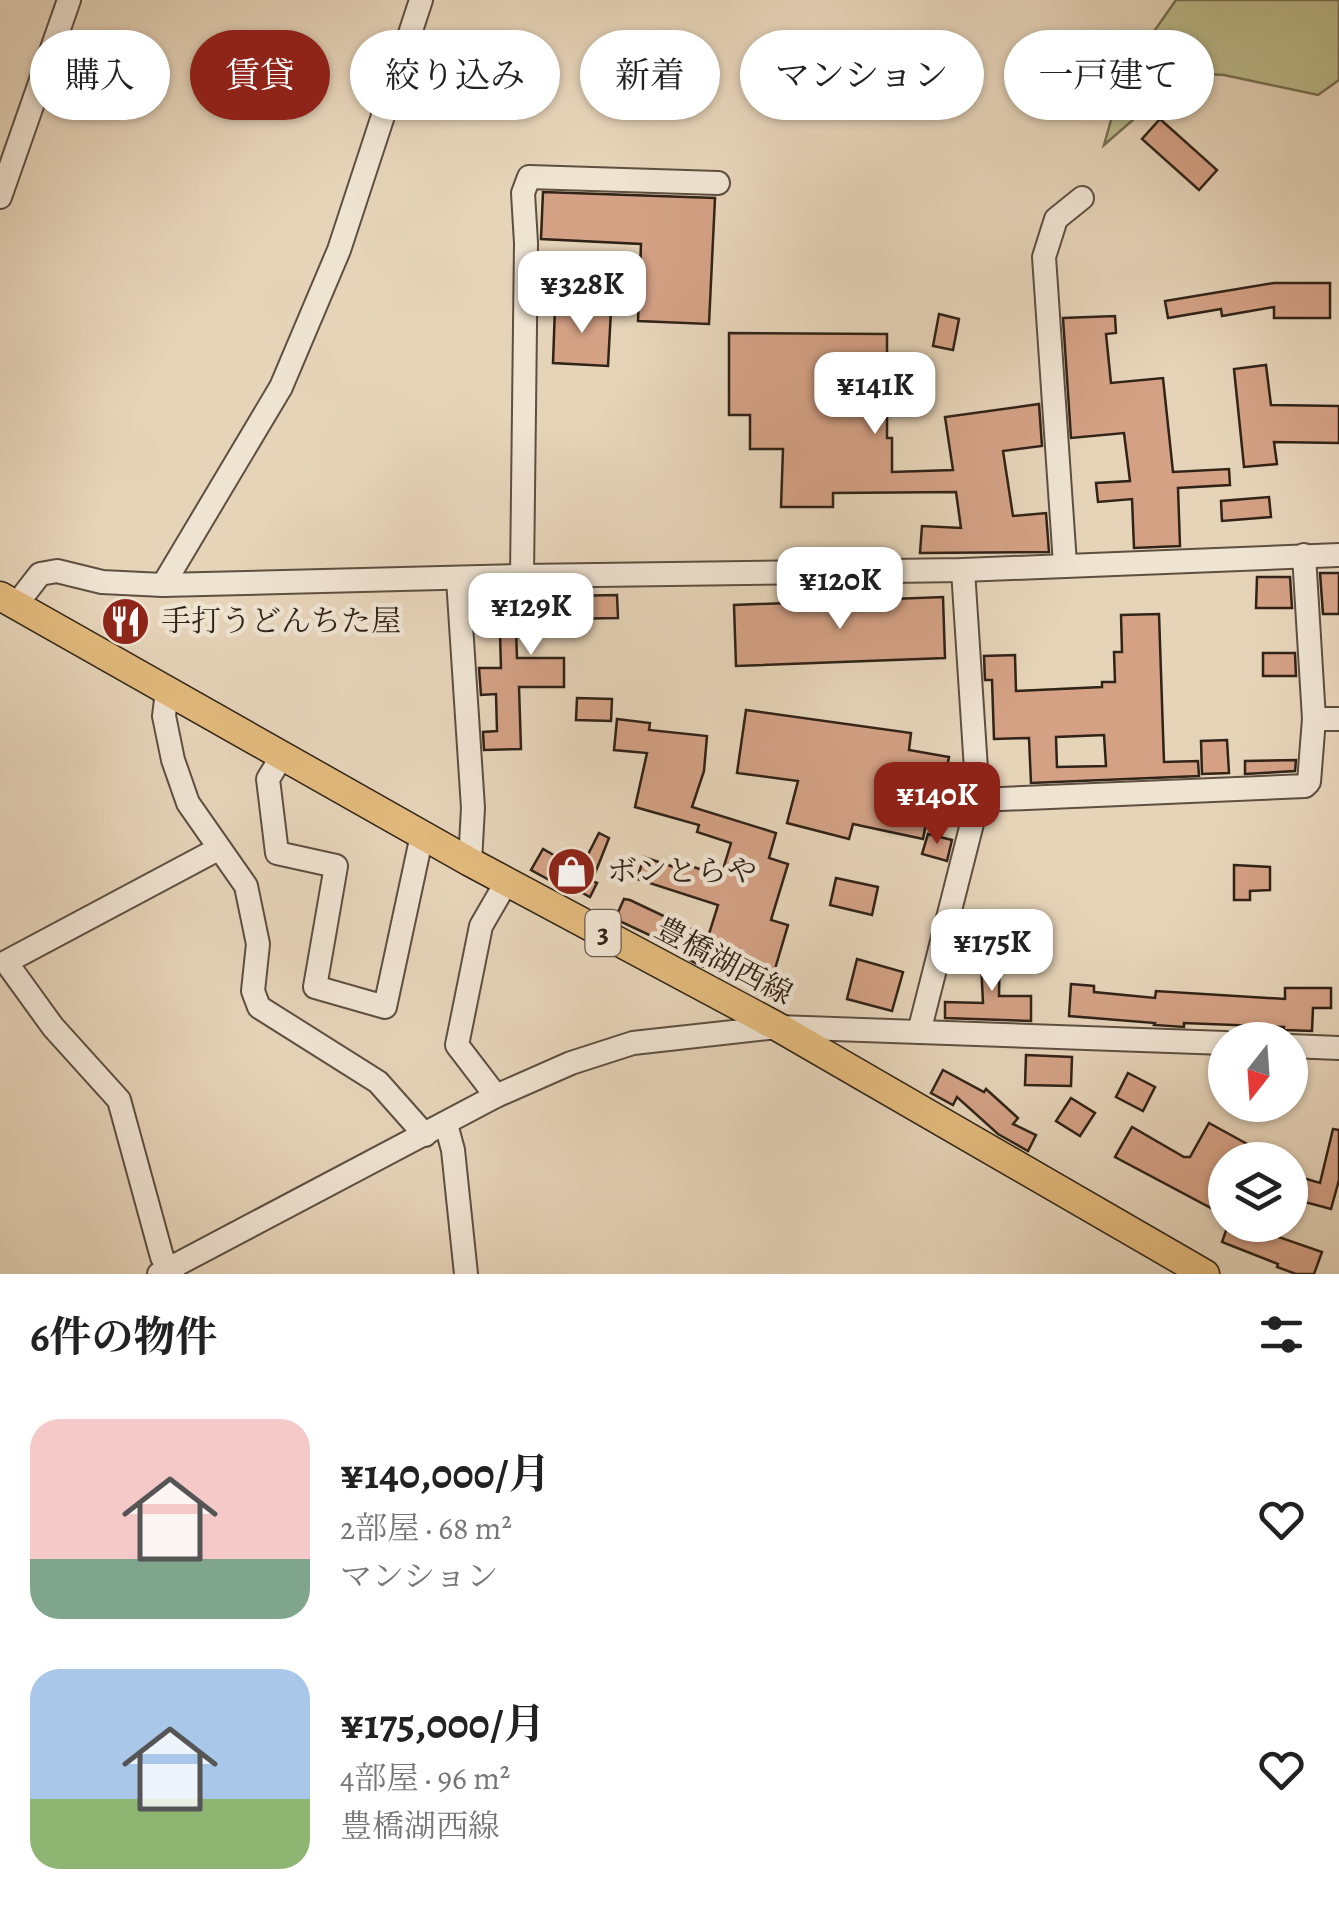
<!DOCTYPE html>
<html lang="ja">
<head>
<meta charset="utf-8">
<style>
  body { margin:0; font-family:Alegreya,"Noto Serif JP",serif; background:#f2f2f2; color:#222; height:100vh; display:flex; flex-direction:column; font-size:38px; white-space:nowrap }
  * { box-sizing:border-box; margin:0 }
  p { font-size:32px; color:#767676 }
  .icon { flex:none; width:55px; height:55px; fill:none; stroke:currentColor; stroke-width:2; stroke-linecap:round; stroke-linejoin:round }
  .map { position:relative; height:1274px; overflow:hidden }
  .side { display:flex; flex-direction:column; background:#fff; flex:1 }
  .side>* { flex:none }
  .top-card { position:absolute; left:30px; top:30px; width:1280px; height:90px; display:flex; gap:20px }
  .needle { width:65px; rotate:197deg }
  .controls { position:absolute; left:1208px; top:1022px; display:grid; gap:20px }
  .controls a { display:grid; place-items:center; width:100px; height:100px; border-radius:50%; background:#fff; box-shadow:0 2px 8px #0004; font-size:50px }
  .price { position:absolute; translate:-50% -85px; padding:0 22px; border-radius:20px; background:#fff; color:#222; font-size:32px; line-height:65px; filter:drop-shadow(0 2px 5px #0008) }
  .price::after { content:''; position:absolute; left:50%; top:60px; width:30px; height:22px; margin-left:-15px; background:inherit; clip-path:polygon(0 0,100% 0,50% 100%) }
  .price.on { background:#8f2418; color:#fff }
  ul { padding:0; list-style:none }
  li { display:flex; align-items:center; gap:30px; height:250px; padding:0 30px }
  li span { display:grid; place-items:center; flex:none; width:280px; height:200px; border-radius:30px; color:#555 }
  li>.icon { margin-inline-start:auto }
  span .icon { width:120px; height:120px; fill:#fffc; stroke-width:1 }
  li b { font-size:42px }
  h2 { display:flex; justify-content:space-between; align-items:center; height:120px; padding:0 30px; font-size:42px }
  .chip { padding:0 35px; border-radius:45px; background:#fff; box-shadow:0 2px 8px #0004; font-size:35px; line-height:90px }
  .chip.on { background:#8f2418; color:#fff }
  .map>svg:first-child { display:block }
  .green { fill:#bbbb8b; stroke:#766f51; stroke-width:2.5 }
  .building { fill:#d4a185; stroke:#302317; stroke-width:2.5; fill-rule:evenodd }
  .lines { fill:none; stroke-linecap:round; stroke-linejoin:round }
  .minor-casing { stroke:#5e4f40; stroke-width:26 }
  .major-casing { stroke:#302317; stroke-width:31 }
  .minor { stroke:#efe3d2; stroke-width:22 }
  .major { stroke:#e3ba7c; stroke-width:28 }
  .labels { text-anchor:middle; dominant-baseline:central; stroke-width:9; stroke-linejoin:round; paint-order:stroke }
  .shield { fill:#efe3d2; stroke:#695d4f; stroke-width:2.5 }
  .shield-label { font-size:28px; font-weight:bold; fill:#302317 }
  .poi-label { font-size:30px; fill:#302317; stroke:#efe3d2; text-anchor:start }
  .street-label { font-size:30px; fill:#302317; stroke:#efe3d2 }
</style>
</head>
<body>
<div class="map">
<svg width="1339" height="1274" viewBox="0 0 1339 1274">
  <rect width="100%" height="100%" fill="#e6d4b9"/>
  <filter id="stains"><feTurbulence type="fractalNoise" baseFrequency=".002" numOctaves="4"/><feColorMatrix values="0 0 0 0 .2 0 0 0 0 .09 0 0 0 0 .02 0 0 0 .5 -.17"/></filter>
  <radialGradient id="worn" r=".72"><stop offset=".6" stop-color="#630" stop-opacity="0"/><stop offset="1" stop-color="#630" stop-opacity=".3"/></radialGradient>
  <path class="green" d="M1176,0H1339V80L1318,95L1224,75L1187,73L1104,145L1124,74Z"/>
  <g class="building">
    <path d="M1160,119L1217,170L1199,190L1142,139Z"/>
    <path d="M543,192L715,198L709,324L638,321L641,244L541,239Z"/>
    <path d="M1274,283H1330V318H1274V307L1222,316L1221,309L1168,318L1165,301Z"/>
    <path d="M555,307L611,310L608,366L553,363Z"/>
    <path d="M939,314L959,319L953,350L933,346Z"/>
    <path d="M1115,316L1116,333L1106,334L1111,383L1163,378L1173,472L1229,469L1230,485L1178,488L1180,546L1134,548L1132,499L1098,502L1096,483L1130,481L1124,433L1071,438L1063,318Z"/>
    <path d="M729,333L887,334V438H892V472L953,470L945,417L1039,404L1042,446L1003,451L1013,516L1046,513L1049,552L920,553L922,526L961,528L956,492L833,493V507H781L783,449H750V415H729Z"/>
    <path d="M1266,365L1271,405L1339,406V443L1274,442L1277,464L1244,467L1234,369Z"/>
    <path d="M1269,497L1271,517L1222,521L1221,501Z"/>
    <path d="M1320,573H1339V614H1323Z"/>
    <path d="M1257,577H1290L1292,608H1256Z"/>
    <path d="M617,595L618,618L561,619V627L516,628L517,658H564V687H519L521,749L484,750L483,732L497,731L496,694L481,695L479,668H501L499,599L566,601V596Z"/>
    <path d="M943,597L945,658L736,666L734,605Z"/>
    <path d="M1159,614L1164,762L1198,761L1199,776L1031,783L1029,738L994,739L992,680H985L984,656L1015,655L1016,691L1102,687V682H1115L1114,652H1122L1121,615ZM1104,735L1106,766L1057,767L1056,737Z"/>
    <path d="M1263,653H1295L1296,676H1263Z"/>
    <path d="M577,698L612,699L611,721L576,720Z"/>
    <path d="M746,710L911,733L909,750L949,757L943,789L933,787L923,839L853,824L849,839L787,823L798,781L737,773Z"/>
    <path d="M617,719L650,723L649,730L707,736L704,771L692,807L776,833L769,858L788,864L771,920L788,925L772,979L716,962L713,970L699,965L688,959L690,954L615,919L624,899L630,900L708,937L718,905L637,879L644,857L677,868L678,862L721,876L731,843L697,832L699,825L635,807L647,753L614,750Z"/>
    <path d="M1227,740L1229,773L1202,774L1201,741Z"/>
    <path d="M1296,760L1295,771L1245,774V761Z"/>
    <path d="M599,833L609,838L592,881L597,883L590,897L577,890L575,894L531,870L543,849L580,870Z"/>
    <path d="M928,834L952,840L947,861L922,854Z"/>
    <path d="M1234,865L1270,867V890L1250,891V900H1234Z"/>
    <path d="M836,878L878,887L872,915L830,905Z"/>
    <path d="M980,942H1000L999,996H1031V1021L945,1018V1002L983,1003Z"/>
    <path d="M857,959L903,972L892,1011L847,999Z"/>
    <path d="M1071,984L1094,986V992L1155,998L1156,991L1285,999V988H1331V1008H1313L1312,1031L1284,1030V1027L1184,1023V1027L1154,1025L1155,1023L1069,1016Z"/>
    <path d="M1026,1055L1072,1057L1071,1086L1025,1085Z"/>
    <path d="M943,1070L984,1092L986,1089L1018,1118L1013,1124L1036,1135L1028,1151L998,1134L957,1097L953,1105L931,1093Z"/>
    <path d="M1128,1073L1155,1087L1143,1111L1116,1097Z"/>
    <path d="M1071,1098L1095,1113L1080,1136L1056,1121Z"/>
    <path d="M1209,1123L1249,1145L1241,1160H1225V1181L1211,1208L1115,1157L1132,1127L1184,1157H1190Z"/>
    <path d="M1333,1129L1339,1130V1180L1331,1209L1293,1199L1300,1177L1320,1183Z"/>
    <path d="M1228,1225H1260L1269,1228L1267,1233L1322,1252L1314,1274H1296L1277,1267L1278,1264L1222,1242Z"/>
  </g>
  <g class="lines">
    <defs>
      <g id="minor">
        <path d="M0,197L69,0"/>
        <path d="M1065,564L1044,257L1056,219L1082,198"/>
        <path d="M522,576L526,243L523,193L529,177L718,183"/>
        <path d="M458,579L473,808L470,862"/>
        <path d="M163,585L281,387L339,250L421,0"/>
        <path d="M16,605L40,574L57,571L102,582L163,585L522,576L963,570L1339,555"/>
        <path d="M167,691L164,716L173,760L188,803L246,886L258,944L253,991L259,1007L378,1082L425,1135"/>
        <path d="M1314,719H1339"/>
        <path d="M282,756L268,779L277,853L336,866L315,987L385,1007L422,835"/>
        <path d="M978,800L1305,786L1309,782L1314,719L1304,555"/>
        <path d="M919,1032L978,800L963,570"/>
        <path d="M1290,1046L1339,1048"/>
        <path d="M496,1096L457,1045L481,926L507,881"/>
        <path d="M446,1124L453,1150L466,1274"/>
        <path d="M159,1274L496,1096L571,1063L633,1043L778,1027L1225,1043"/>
        <path d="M173,1274L162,1257L119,1100L53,1027L6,962L218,849"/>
      </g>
      <path id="major" d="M0,596L470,862L778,1027L1205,1274"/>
    </defs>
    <use href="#minor" class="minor-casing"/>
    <use href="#major" class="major-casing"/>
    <use href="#minor" class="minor"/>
    <use href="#major" class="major"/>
  </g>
  <defs>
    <symbol id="restaurant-disc" viewBox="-11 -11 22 22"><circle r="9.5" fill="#8f2418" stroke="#efe3d2"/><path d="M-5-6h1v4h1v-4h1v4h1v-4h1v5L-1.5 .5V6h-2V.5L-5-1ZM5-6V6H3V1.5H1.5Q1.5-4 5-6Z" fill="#fff"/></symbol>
    <symbol id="shop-disc" viewBox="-11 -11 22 22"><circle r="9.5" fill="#8f2418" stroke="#efe3d2"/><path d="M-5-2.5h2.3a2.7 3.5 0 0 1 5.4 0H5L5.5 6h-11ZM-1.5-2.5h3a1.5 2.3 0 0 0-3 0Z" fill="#fff"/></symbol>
  </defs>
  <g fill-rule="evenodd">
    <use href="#restaurant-disc" x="98" y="594" width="55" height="55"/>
    <use href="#shop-disc" x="544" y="844" width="55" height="55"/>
  </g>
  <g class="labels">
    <rect class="shield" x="585.5" y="910" width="35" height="46" rx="8"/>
    <g class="shield-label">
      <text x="603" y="933">3</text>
    </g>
    <g class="poi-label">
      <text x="161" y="621">手打うどんちた屋</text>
      <text x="607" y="871">ボンとらや</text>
    </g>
    <g class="street-label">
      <text transform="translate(724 961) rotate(28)">豊橋湖西線</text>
    </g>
  </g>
  <rect width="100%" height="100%" filter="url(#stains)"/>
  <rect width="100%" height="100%" fill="url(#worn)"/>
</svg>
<div class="controls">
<a><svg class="needle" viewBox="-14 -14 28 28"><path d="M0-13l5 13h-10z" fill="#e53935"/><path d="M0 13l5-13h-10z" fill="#767676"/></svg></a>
<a><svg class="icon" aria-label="layers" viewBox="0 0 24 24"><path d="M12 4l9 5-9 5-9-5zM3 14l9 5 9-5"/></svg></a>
</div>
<b class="price" style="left:582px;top:336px">¥328K</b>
<b class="price" style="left:875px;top:437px">¥141K</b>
<b class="price" style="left:840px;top:632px">¥120K</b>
<b class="price" style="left:531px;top:658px">¥129K</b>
<b class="price on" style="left:937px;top:847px">¥140K</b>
<b class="price" style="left:992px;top:994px">¥175K</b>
<div class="top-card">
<a class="chip">購入</a>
<a class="chip on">賃貸</a>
<a class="chip">絞り込み</a>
<a class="chip">新着</a>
<a class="chip">マンション</a>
<a class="chip">一戸建て</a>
</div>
</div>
<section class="side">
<h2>6件の物件<svg class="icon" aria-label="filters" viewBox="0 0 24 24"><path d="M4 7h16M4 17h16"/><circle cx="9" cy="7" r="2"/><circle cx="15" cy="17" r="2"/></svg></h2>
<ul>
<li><span style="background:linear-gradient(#f6c9c9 70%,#7fa58c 0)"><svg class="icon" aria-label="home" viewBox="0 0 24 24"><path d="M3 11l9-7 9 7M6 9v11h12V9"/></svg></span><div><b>¥140,000/月</b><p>2部屋 · 68 m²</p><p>マンション</p></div><svg class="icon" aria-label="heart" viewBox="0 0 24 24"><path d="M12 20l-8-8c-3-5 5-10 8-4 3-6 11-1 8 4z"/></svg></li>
<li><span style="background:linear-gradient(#a9c7e8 65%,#8fb573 0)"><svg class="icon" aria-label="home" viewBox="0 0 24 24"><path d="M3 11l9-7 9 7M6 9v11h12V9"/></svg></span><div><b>¥175,000/月</b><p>4部屋 · 96 m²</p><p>豊橋湖西線</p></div><svg class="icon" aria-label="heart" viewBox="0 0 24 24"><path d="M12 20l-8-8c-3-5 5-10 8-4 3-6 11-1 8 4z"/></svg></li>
</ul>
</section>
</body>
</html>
